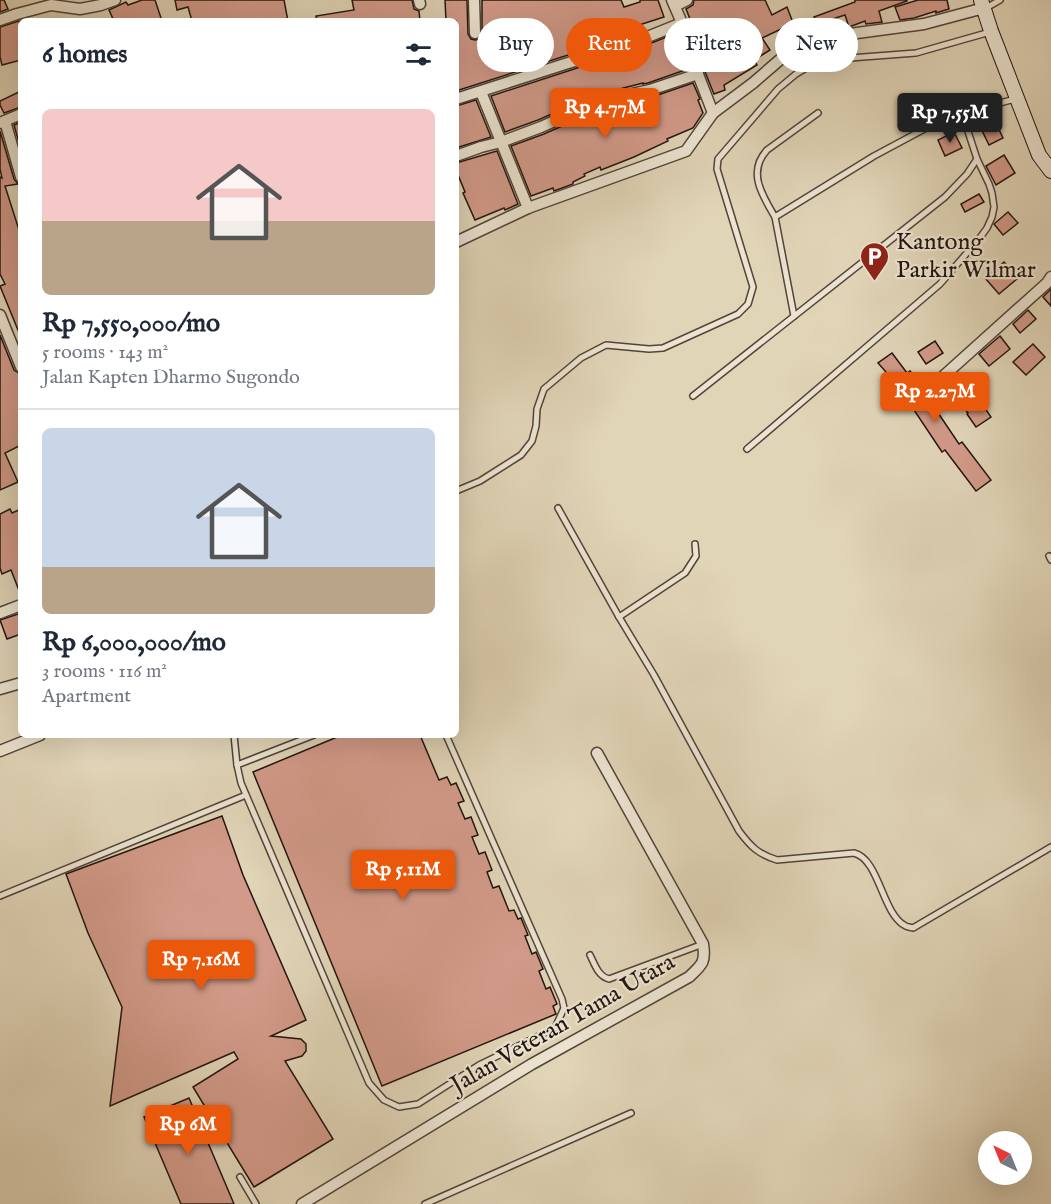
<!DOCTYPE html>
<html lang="en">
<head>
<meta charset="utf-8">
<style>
  body { margin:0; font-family:"IM FELL English",serif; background:#f6f6f7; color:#1f2937; height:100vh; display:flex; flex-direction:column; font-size:22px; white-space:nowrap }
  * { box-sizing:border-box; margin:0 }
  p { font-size:20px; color:#747a83 }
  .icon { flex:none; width:33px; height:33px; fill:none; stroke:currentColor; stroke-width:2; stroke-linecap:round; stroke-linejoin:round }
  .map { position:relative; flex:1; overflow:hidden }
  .details { position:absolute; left:18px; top:18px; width:441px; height:720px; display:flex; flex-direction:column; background:#fff; border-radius:9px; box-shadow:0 6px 24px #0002 }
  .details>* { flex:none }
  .hud { position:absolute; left:477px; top:18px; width:483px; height:54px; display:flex; gap:12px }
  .needle { width:39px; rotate:317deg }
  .controls { position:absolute; left:978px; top:1131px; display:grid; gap:12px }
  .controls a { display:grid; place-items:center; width:54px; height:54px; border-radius:50%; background:#fff; box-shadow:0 6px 24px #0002; font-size:30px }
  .price { position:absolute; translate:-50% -51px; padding:0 14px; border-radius:6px; background:#ea580c; color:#fff; font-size:20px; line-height:39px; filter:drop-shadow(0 2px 3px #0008) }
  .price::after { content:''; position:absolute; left:50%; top:36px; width:18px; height:14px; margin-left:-9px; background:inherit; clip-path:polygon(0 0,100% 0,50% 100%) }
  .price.selected { background:#222; color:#fff }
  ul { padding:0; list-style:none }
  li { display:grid; align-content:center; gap:12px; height:318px; padding:0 24px }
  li+li { border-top:2px solid #e0e1e3 }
  li span { display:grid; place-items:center; height:186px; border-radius:9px; color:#555 }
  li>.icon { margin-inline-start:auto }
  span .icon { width:108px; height:108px; fill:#fffc; stroke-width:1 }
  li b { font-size:26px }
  h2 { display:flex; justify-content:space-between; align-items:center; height:72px; padding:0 24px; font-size:26px }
  .tag { padding:0 21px; border-radius:27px; background:#fff; box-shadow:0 6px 24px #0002; font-size:21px; line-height:54px }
  .tag.selected { background:#ea580c; color:#fff }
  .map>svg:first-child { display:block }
  .building { fill:#d29a89; stroke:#21140f; stroke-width:1.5 }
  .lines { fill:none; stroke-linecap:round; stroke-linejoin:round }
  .service-casing { stroke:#514439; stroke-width:8 }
  .minor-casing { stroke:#514439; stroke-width:13 }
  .secondary-casing { stroke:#21140f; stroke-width:16 }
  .service { stroke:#ece4d1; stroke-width:5 }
  .minor { stroke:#ece4d1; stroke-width:10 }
  .secondary { stroke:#ece4d1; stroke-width:14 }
  .labels { text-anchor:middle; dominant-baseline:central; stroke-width:4.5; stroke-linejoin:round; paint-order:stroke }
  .poi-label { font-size:24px; fill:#21140f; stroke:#ece4d1; text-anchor:start }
  .street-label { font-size:24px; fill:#21140f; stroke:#ece4d1 }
</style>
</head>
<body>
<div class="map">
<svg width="1051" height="1204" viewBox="0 0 1051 1204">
  <rect width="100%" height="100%" fill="#e1d5b8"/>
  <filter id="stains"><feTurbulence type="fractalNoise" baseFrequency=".00333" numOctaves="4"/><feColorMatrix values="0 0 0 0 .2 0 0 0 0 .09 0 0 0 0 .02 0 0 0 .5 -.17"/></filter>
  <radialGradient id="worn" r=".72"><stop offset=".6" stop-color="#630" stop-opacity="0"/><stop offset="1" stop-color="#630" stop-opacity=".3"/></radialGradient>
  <g class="building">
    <path d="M0,0H4L8,9L0,12Z"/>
    <path d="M142,0H155L162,21H114L109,10L126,2L128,5Z"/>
    <path d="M175,0H284L288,21H192L188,7L177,10Z"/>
    <path d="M352,0H412L414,9L419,11L420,21H317L316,16L354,10Z"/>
    <path d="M445,0H467L468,34L471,39L475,40L479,39L482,33V0H621L624,7L640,2V0H658L664,17L608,35L609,38L586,46L587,49L456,91V21H446Z"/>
    <path d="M694,0H765L772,15L787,7L795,28L783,34L781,29L762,38L770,50L754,60L757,65L724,85L725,90L714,94L701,62L693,35L696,34L686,9L693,5Z"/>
    <path d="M855,0H907V1L879,11L882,22L866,24L865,21L849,27L845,15L817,24L814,17L855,2Z"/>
    <path d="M918,0H947L949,9L936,13V11L914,18L900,20L895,7Z"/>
    <path d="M19,21H21V60L2,65L0,57V27Z"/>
    <path d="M674,34L677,42L680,41L688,69L648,83L643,84V83L612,91L584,100L538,120L505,132L491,96L605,59L606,61Z"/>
    <path d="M693,83L700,99L698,100L703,113L693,128L667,139L668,141L634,157L601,170L600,167L584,174L585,176L573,182V184L554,191L553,188L531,196L511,146L544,134L589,114L632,102L634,105L649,100V98Z"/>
    <path d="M21,91V107L4,113L0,105V101Z"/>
    <path d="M476,100L491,137L456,148V106Z"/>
    <path d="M990,111L1003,138L989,145L976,118Z"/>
    <path d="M21,122V150L14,125Z"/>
    <path d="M0,131L14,179L18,184L5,186L21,236L20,335L0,286L5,284L0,274V177L2,178L0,169Z"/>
    <path d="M954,132L962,148L945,156L938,140Z"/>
    <path d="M497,151L518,204L505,210L504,208L475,220L463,193L465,192L456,170V163Z"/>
    <path d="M1004,155L1015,173L996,185L986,166Z"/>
    <path d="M979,194L984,202L965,212L961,204Z"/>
    <path d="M1008,212L1018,223L1003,235L994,224Z"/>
    <path d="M1004,262L1018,278L999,294L985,278Z"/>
    <path d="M1051,289V306L1043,297Z"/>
    <path d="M1028,310L1036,319L1020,333L1013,324Z"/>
    <path d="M0,335L14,370L20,374L21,378V445L5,453L18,482L0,490Z"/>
    <path d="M1000,336L1010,349L989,366L979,354Z"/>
    <path d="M935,341L943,353L926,364L918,352Z"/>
    <path d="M1033,344L1045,357L1026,375L1013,362Z"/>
    <path d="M892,353L907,373L910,371L926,390L924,392L959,444L962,442L991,480L976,491L945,450L942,452L912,407L915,405L878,363Z"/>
    <path d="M958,373L980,401L991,417L976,427L967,414L968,413L945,385Z"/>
    <path d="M10,509L12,513L21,509L20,593L11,570L2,574L0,568V514Z"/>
    <path d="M21,613V634L7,639L0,620Z"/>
    <path d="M342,735H420L439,780L447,777L451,785L456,783L464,801L458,803L465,819L471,817L478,835L472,837L479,854L485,852L492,870L487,872L493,888L499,886L509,911L514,910L518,919L521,918L528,935L525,936L532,954L536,952L543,969L539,971L546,989L550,987L557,1004L553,1006L556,1014L382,1086L253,772Z"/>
    <path d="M222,816L243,875L306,1020L271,1036L301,1039L306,1044V1051L302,1056L285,1061L333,1139L254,1187L193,1087L238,1059L234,1052L110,1106L122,1007L88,933L66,874Z"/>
    <path d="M189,1098L234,1204H181L144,1117Z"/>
  </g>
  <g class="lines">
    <defs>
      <g id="service">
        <path d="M986,8L1000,0"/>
        <path d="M775,217C762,195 747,172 767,150L818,113"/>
        <path d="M794,316L775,217L874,156L930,126L962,113L1015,99"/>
        <path d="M693,396L945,197L967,174L977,159L962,113"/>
        <path d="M747,449L940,284L979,239L987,228L992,217L994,207L992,193L989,184L977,159"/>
        <path d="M456,491L480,481L521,455L532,441L536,426L537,409L544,389L581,358L606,345L649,349L663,348L738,314L748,304L753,287L717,169L718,159L778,89L796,74L821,59L829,58H850L916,53L990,32"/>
        <path d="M558,508L619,617L654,675L739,831C751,847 758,854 777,860L854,853C879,859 882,912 904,925C906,927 910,927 913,928L1051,847"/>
        <path d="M1049,556L1051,560"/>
        <path d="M619,617L685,573L696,556L695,544"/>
        <path d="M234,735L237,765"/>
        <path d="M314,735L237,765L241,783L369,1083L384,1100L399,1107L418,1104L479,1065L555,1028L564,1008L562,999L446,735"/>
        <path d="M0,896L246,795"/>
        <path d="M590,955C595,965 598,976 609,979L703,944"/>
        <path d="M240,1177L256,1204"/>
        <path d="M425,1204L631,1113"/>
      </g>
      <g id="minor">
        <path d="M419,0L420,4"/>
        <path d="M474,0L475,33"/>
        <path d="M672,0L682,23L694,64L713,113"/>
        <path d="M675,6L687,0"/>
        <path d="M0,20L17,14L51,5L80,9L101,5L115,0"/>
        <path d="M481,92L528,208"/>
        <path d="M456,99L640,40L682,23"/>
        <path d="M5,121L21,177"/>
        <path d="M0,123L21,114"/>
        <path d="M456,156L481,147L501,142L541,127L586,107L614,98L650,90L698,74"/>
        <path d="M456,242L528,208L686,151L713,113L753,83L790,51L799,46L811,42L842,35L924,24L984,8"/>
        <path d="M0,315L21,367"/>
        <path d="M938,381L1047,283L1051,277"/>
        <path d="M0,613L21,605"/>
        <path d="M0,689L21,683"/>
        <path d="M0,751L40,735"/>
        <path d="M302,1204L532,1064L689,977C702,965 706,962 703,944L597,753"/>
      </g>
      <path id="secondary" d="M981,0L991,31L1039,155L1051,171"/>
    </defs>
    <use href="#service" class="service-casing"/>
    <use href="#minor" class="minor-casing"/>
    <use href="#secondary" class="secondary-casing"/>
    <use href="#service" class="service"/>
    <use href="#minor" class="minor"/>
    <use href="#secondary" class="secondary"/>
  </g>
  <defs>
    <symbol id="parking-pin" viewBox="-11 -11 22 30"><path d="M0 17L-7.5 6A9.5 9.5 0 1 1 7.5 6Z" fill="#8f2418" stroke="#ece4d1"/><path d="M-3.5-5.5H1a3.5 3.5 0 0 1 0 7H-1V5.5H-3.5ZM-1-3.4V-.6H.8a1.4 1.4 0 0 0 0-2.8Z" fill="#fff"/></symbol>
  </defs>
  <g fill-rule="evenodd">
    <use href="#parking-pin" x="858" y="240" width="33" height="45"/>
  </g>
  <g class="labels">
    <g class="poi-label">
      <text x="896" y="242">Kantong<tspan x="896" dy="28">Parkir Wilmar</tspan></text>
    </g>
    <g class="street-label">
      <text transform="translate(563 1024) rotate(-30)">Jalan Veteran Tama Utara</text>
    </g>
  </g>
  <rect width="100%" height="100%" filter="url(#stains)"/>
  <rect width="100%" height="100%" fill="url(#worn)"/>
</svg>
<div class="controls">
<a><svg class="needle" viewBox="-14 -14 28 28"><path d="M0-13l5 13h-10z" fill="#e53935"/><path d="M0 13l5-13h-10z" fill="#747a83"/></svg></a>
</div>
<b class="price" style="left:605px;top:139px">Rp 4.77M</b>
<b class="price selected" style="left:950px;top:144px">Rp 7.55M</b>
<b class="price" style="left:935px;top:423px">Rp 2.27M</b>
<b class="price" style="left:403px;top:901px">Rp 5.11M</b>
<b class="price" style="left:201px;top:991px">Rp 7.16M</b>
<b class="price" style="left:188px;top:1156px">Rp 6M</b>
<div class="hud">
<a class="tag">Buy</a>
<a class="tag selected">Rent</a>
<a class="tag">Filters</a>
<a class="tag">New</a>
</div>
<section class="details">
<h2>6 homes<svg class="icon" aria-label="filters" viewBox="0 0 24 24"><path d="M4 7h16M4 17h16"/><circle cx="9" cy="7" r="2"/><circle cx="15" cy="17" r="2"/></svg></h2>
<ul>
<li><span style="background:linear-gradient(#f6c9c9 60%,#b9a48a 0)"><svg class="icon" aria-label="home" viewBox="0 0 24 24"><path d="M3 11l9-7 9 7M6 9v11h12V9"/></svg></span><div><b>Rp 7,550,000/mo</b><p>5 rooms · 143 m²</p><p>Jalan Kapten Dharmo Sugondo</p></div></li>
<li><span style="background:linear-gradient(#c9d6e8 75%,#b9a48a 0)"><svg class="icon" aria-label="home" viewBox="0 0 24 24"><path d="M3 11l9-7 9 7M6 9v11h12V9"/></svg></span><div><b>Rp 6,000,000/mo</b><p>3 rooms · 116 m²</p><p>Apartment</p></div></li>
</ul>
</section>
</div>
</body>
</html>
